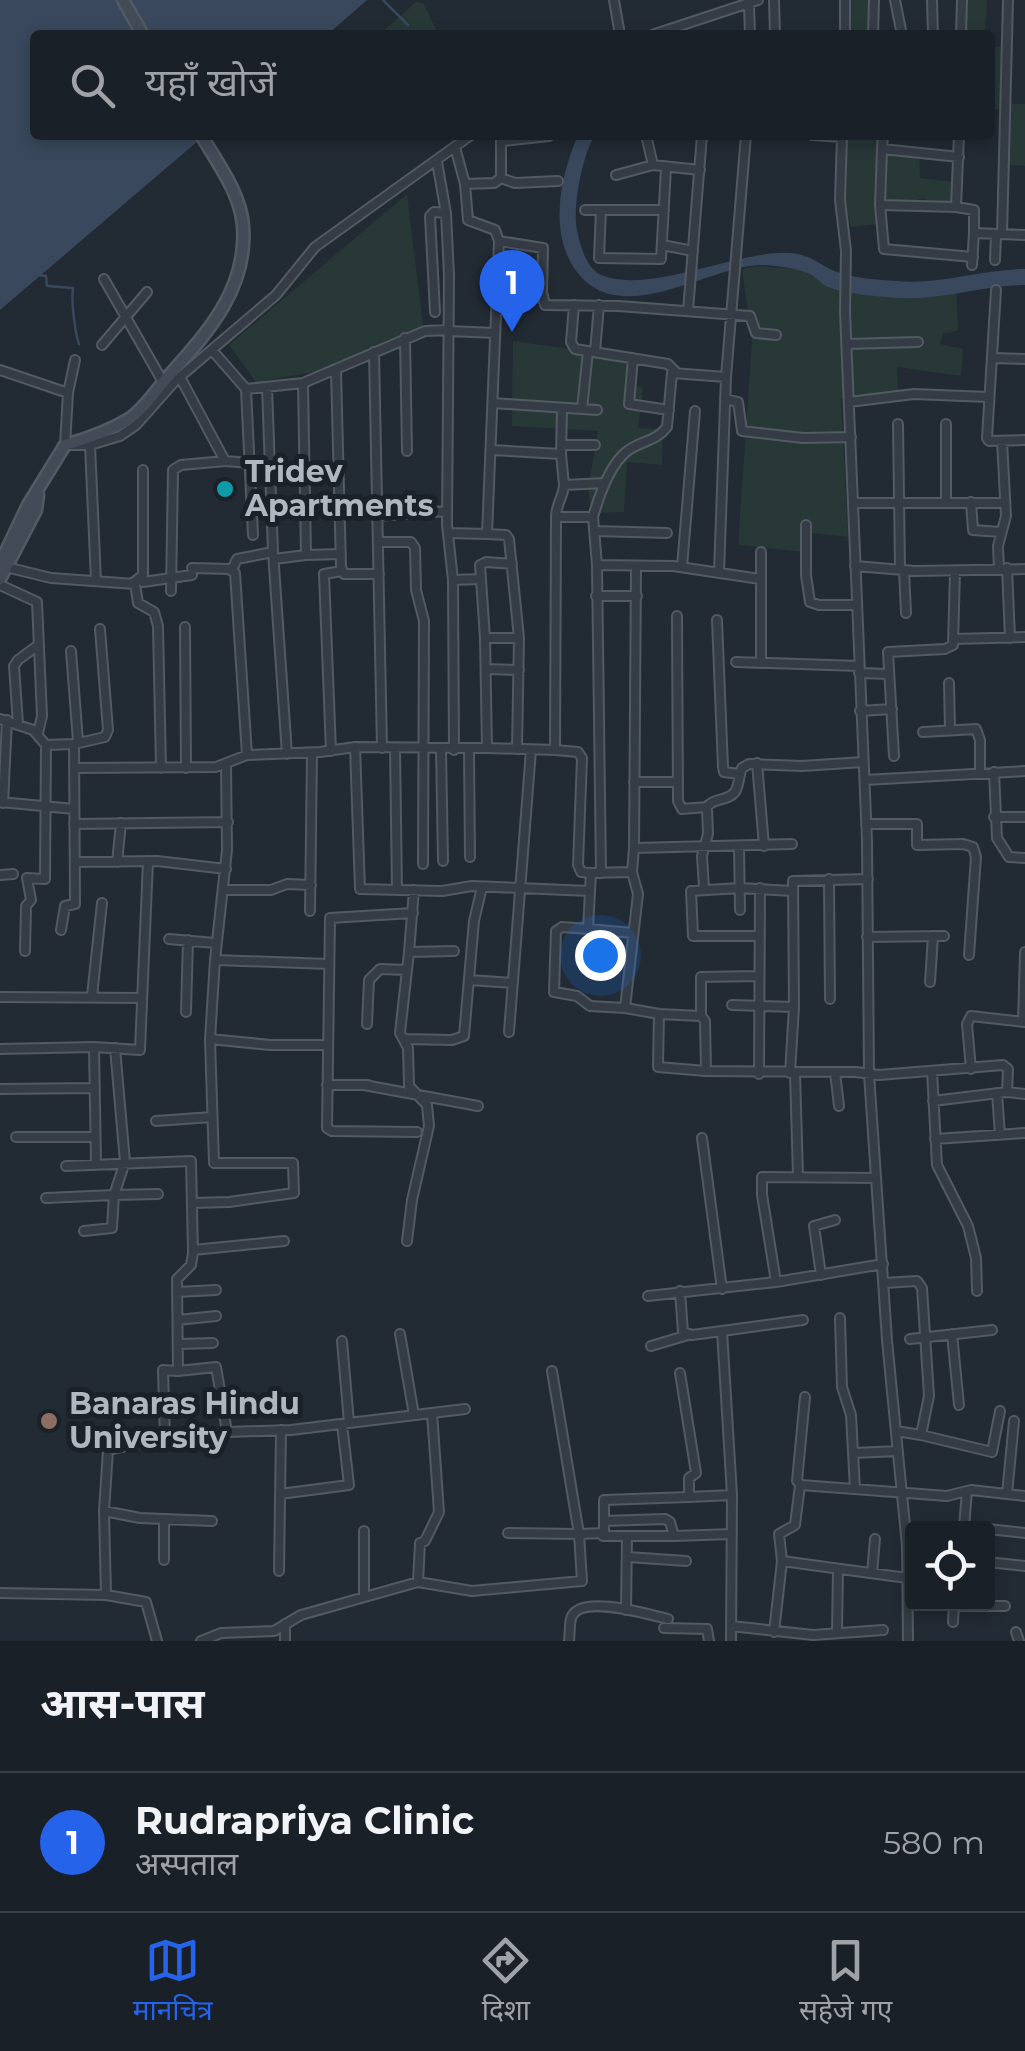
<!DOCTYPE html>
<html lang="hi">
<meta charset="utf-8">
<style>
body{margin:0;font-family:Montserrat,"Noto Sans Devanagari",sans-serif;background:#272d33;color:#f1f3f6}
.controls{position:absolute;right:30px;bottom:30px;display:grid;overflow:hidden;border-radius:10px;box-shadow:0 5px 15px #0003}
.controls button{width:90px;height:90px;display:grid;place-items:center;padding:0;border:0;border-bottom:2px solid #383e44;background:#1a2027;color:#f1f3f6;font:50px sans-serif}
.you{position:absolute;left:600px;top:955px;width:35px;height:35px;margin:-25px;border:8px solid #fff;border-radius:50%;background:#1a73e8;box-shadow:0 0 0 15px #1a73e833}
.badge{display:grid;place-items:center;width:65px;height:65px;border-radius:50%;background:#2563eb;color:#fff;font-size:32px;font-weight:700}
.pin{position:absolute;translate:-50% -82px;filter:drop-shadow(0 2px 5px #0008)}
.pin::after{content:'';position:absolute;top:52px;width:35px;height:30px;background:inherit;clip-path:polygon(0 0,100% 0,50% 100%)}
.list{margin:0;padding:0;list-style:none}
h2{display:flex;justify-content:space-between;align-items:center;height:130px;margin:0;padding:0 40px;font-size:42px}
h2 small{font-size:32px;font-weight:400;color:#9fa3a7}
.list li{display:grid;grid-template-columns:65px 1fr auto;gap:30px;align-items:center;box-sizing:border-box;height:140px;padding:0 40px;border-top:2px solid #383e44}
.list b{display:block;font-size:38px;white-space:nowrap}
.list p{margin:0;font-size:32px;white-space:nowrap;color:#9fa3a7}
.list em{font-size:32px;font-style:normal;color:#9fa3a7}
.icon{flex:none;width:55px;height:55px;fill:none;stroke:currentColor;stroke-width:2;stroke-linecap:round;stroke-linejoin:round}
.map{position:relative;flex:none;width:1025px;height:1641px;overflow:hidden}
.search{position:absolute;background:#1a2027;box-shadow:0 5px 15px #0003;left:30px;right:30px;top:30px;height:110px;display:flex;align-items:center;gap:25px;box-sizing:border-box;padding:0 35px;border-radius:10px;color:#9fa3a7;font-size:38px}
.sheet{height:270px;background:#1a2027}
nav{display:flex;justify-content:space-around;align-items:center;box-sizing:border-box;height:140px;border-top:2px solid #383e44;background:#1a2027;font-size:28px;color:#9fa3a7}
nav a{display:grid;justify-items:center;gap:5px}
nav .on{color:#2563eb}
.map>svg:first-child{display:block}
.green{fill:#273837}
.water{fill:#39485c}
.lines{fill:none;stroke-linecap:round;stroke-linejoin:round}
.stream{stroke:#39485c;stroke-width:2.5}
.minor-casing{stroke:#525a62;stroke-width:12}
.secondary-casing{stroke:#525a62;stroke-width:15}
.minor{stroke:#353c45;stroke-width:8}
.secondary{stroke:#434b57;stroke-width:10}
.culture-dot{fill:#0f9aa8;stroke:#1a2129;stroke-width:4}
.education-dot{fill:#8d6e63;stroke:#1a2129;stroke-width:4}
.labels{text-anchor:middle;stroke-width:10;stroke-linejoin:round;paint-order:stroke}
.poi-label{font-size:30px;font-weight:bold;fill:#afb7c1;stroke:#1a2129;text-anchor:start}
</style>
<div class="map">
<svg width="1025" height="1641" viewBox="0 0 1025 1641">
<rect width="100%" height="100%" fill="#222a34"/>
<!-- green -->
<path class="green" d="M848 0H868V35H847Z
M967 0H987L985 35H966Z
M416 2 423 3 439 35H379Z
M990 47H1004L1001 109H990Z
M1011 104H1025V166L1008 165Z
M845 135H878L879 224 851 227 844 201Z
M885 153 919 156 920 178 955 182V201L934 203 922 198 895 208 884 201Z
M407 194 423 326 320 371 256 382 229 345Z
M756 266 817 271 834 282 956 288 958 330 943 334 940 344 963 349 961 376 897 367 898 391 841 399 848 537 803 532 804 552 738 545 752 342 742 269Z
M513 341 628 357 624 384 643 387 638 428 663 429 662 465 627 462 624 512 591 513 588 489 598 431 512 426Z"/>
<!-- water -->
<path class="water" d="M0 0H367L327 35H35V135H205L0 310Z
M578 135H595C583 153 572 207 577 230 580 245 586 268 601 275 650 295 737 250 789 253 812 254 818 265 837 272 854 278 879 280 897 281 940 285 982 269 1025 269V285C982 285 939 301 896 298 876 296 846 294 828 287 821 284 816 277 810 274 797 268 778 266 765 265 708 263 612 339 570 261 550 223 562 172 578 135Z"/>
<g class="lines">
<!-- stream -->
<path class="stream" d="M383 0 408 25
M38 275 46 276 47 286 73 288C71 300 75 333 79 344"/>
<!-- minor casing -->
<g class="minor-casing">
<path id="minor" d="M614 0 620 35
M774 0 775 35
M895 0 902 35
M932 0 933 35
M749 5 750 35
M652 35 758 0
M845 35V0
M873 35 874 0
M961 35 962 0
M646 135 653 165 700 170
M812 135 842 137
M842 135 840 200 846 251 845 312 867 841 869 1074 887 1340 907 1546 908 1641
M883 135 882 149 959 157
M959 135 956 207 974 210V233L1025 235
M502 141 549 136
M882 149 880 205 956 207
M437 162 446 213 449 275 447 525 453 580 454 750
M616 175 653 165
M501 178 515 183 558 181
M465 184 494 183 501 178V135
M880 205 884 249 973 257
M585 210H664
M601 210 599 258 661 259 666 168
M1002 234 1008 0
M499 241 543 248 542 292
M662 245 693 251
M995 260 996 234
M972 265 974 233
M104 279 163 382
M497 286 542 292 545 305 619 306 750 316 756 333 776 335
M996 290 987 438 989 441 1025 440
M574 305 571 342 575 349 668 364 676 372
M688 311 702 135
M435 312 430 216 434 212 446 213
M449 331 495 333
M405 338 407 451
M847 344 918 342
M102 345 147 292
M212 350 246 389 253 535
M374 352 382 748
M595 352 599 305
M633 358 629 404 669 410
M992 358 1025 359
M75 360 68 393 65 445H90L120 436 136 425 175 381 276 295 315 247 471 135
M0 370 68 393
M336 370 341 567 344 574H379
M180 377 225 461 249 463
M267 387 273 552 287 754
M246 389 303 383 425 331 449 330
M725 399 738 402 742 431 803 438 851 437
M849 402 914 394 988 397
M493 403 597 410
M582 409 588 351
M898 424 900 569
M946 424V502
M90 445 96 581
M562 445H595
M491 450 561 454 562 408
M561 454 564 485 605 483
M971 502 973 530 1001 532
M853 503H1003
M377 516 447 511
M556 517H593L597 565 601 873
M593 517C599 496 609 466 626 452 639 441 656 442 667 427L672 373 726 377
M806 525V575L810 602 819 605H857
M595 531 667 533
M449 533 487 534
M378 542H411L415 548 416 590 424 621 423 864
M306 555 341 554
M274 559 306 555 303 383
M597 565 673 566 760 579
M855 566 915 571 1025 569
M6 567 51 578 135 584 138 603 154 612 158 626 161 768
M682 567 695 411
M192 568 229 569 235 573 247 755
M1007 568 1010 638
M999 569 998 546 1006 516 1002 441
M232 570 237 559 273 552
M904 570 906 613
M719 573 726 377 746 135
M453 580 480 579
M143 582 192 575
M133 583 143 575V470
M0 585 37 602 42 716 38 733
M171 591 173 470 181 465 225 461
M596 596H637
M677 616 678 801 682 809 707 807C714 797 727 802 735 792 739 786 739 775 742 768L749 764 802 766 863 762
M717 620 723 767 724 772 739 774
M185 627 186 768
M485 638 480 565 486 562 512 564
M955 639 1025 637
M71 651 78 741
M736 662 859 666
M761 663V552
M486 669 519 670
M859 673 889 674
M949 683 950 730
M860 711 892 709
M0 719 33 730 46 745
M18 724 14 666 18 660 37 646
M923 732 976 729 980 740V773
M355 747 360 889 442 891 472 886 589 891
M395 748 397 890
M487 748 555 750 556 517C556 504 563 498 564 485
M441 749 443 861
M517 749 519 638
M469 750 470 857
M555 750 578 752 582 758 578 865 581 872 591 873
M331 751 324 574 342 571
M894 756 888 652 945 649 953 645 955 571
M757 763 764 846
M226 765 227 850 215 960 329 964
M74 768 216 767 247 755 320 752 355 747 487 748 485 638H519L509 539 506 535 487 534 499 241 495 230 468 220 465 184 455 147
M994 772 997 838 1009 857 1025 858
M865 780 1025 771
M634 782H678
M0 802 74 809
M3 803 7 720
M994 817H1025
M74 824 228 822
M866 824H917V845L963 844 973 847 976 857 969 955
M739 847 740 910
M634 848 636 566
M76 862 157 861 226 869
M117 862 121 823
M632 872 638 894 625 1008 659 1014 701 1016 705 1021 706 1071 856 1072 879 1075 1003 1065 1008 1069 1007 1092 1025 1094
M0 875 13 874
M829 879 830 999
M704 888 702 856 708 834 707 807
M223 890H271L287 884 311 885
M414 890 409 952 454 951
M310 911 312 753
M413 913 330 918 327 1128 332 1131 417 1132
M588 929 562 927 556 931 554 992 577 996 590 1006 625 1008
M61 930 65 906 75 904 74 744 105 737 108 730 100 629
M633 933 588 929 591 873 632 872 634 848 792 844
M760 936H693L691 891 740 888 792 891
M867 937 944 936
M169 939 215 943
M25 951 26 906 31 900 27 878 45 879 46 745 74 744
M215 960 210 1039 270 1045H328
M469 980 513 983
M930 982 933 936
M92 996 102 903
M0 997 142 998
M732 1005 794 1007 790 1073
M794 1007 793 881 868 879
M186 1012 188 940
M659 1014 658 1067 706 1071
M701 1016V977L758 976
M1023 1022 1025 952
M367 1024 369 980 380 969 407 970
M509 1032 531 750
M405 1039 452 1040 464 1036 474 921 482 887
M94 1047 96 1163
M0 1049 94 1047 140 1050 148 861
M971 1069 967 1024 971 1016 1025 1022
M932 1071 937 1165 968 1226 976 1258 977 1291
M835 1072 839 1106
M795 1073 798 1176
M759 1074 760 888
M327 1085H368
M364 1085 478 1106
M0 1089 95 1088
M997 1093 1000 1135
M933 1101 1007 1092
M156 1121 212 1117
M16 1137H95
M702 1138 722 1289
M935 1139 1025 1133
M66 1166 191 1161 193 1253 191 1265 177 1279 178 1371 163 1370 165 1438
M46 1198 114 1195 125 1162 115 1048
M192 1203 229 1202 294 1193 293 1163H214L210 1039
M84 1231 112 1228 114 1195 158 1194
M407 1241 412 1200 429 1126 427 1105 409 1086 408 1048 400 1033 409 952
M193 1250 284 1241
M821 1275 814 1226 835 1220
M776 1282 762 1195V1177L876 1178
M884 1283 917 1281 922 1288 929 1396 921 1435 896 1431
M680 1291 683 1332 692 1335 722 1331
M177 1292 216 1290
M648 1296 776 1282 883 1264
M840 1318 842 1387 851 1415 855 1489
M178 1320 216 1316
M400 1334 414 1415
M952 1334 959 1405
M910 1339 992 1330
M342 1341 349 1423
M178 1344 213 1343
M651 1346 688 1335
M178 1371 216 1367 227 1432
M552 1371 579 1534 604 1533V1500L689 1497V1478L696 1473 680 1373
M805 1397 797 1481 801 1485 947 1496 971 1490 1025 1496
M921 1435 992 1452 1000 1411
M854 1453 898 1451
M800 1485 795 1525 779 1534 782 1561 907 1578
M280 1494 349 1485 342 1424
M1007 1494 1014 1421
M732 1495 722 1331 803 1320
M689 1497 732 1495 731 1641
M104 1511 140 1518 212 1521
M604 1521 665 1519 670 1522 674 1536 732 1534
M964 1527 967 1491
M963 1528H981
M988 1529 1025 1533
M364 1531V1597
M603 1536H673
M628 1557 686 1561
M164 1560V1519
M988 1562 1025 1566
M279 1571 281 1430
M872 1573 875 1539
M418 1582 420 1543 425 1541 439 1512 432 1413
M0 1593 106 1595 146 1602 157 1641
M106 1595 104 1511 108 1450 165 1438 197 1439 227 1432 291 1430 465 1409
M954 1606H1005
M626 1610 627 1536
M953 1622 954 1604
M731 1626 813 1635 883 1630
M664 1628 707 1629 709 1641
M774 1632 782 1561
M1016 1632 1019 1641
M837 1633 838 1569
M201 1641 221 1633 274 1631 301 1615 418 1582 472 1591 582 1581 579 1534 508 1533
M285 1641V1624
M569 1641C570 1634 569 1622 572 1616 583 1594 650 1615 668 1619"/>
</g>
<!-- secondary casing -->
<g class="secondary-casing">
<path id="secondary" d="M123 0 143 35
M0 564 28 505 65 445C87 439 109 431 129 419 143 410 155 392 166 379 206 334 248 290 243 226 241 194 217 162 201 135
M0 579 36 510 38 495"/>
</g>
<!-- minor -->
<use href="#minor" class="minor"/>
<!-- secondary -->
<use href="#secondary" class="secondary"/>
</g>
<!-- markers -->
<circle class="culture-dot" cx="225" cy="489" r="10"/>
<circle class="education-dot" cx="49" cy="1421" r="10"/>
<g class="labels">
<!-- poi labels -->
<g class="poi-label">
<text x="245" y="482">Tridev<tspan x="245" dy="34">Apartments</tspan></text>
<text x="69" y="1414">Banaras Hindu<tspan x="69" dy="34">University</tspan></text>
</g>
</g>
</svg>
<div class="controls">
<button><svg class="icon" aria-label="locate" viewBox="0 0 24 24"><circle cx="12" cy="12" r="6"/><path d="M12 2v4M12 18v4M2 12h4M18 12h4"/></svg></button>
</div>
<div class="you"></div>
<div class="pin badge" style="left:512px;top:332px">1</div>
<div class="search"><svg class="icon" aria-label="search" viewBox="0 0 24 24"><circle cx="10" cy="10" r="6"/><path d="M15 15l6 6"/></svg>यहाँ खोजें</div>
</div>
<section class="sheet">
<h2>आस-पास<small></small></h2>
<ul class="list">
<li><span class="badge">1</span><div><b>Rudrapriya Clinic</b><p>अस्पताल</p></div><em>580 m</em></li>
</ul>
</section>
<nav>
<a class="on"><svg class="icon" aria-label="map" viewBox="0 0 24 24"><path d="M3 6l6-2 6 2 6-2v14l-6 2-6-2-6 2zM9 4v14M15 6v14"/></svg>मानचित्र</a>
<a><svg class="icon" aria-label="directions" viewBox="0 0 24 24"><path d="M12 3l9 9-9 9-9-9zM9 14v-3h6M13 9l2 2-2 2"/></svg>दिशा</a>
<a><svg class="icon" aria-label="saved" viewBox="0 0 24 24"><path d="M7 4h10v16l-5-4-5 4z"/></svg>सहेजे गए</a>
</nav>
